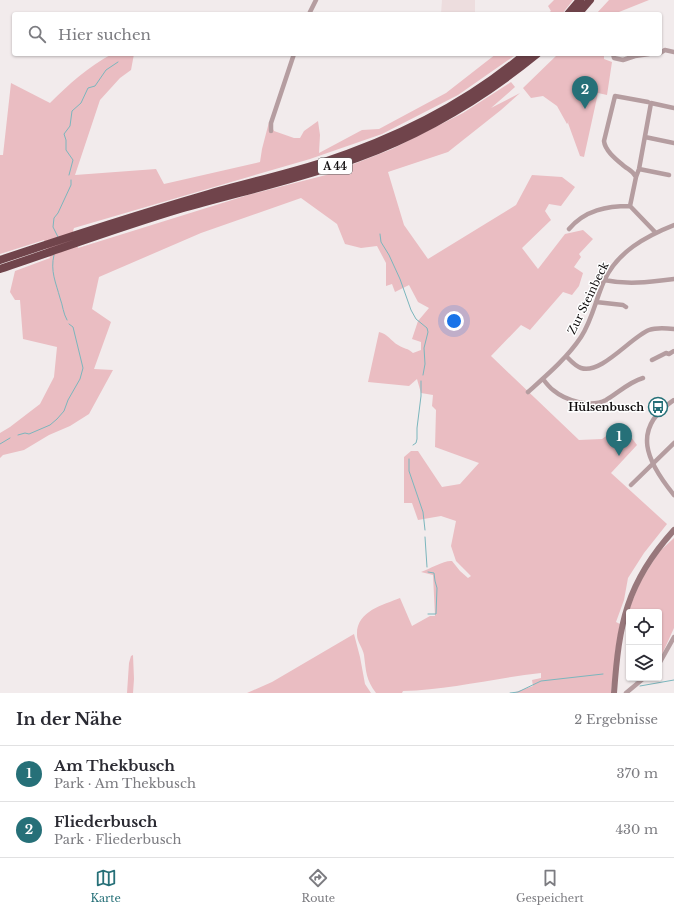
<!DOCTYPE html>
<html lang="de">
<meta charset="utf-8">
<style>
body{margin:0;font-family:"Libre Baskerville",serif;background:#f7f7f7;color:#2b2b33}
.controls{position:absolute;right:12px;bottom:12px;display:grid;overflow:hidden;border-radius:4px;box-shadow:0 1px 3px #0004}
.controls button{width:36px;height:36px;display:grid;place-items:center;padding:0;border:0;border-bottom:1px solid #e1e1e2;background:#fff;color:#2b2b33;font:20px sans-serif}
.you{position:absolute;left:454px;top:321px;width:14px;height:14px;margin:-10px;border:3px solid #fff;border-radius:50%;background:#1a73e8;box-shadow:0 0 0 6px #1a73e833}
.badge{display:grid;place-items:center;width:26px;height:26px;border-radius:50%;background:#267078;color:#fff;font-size:13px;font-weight:700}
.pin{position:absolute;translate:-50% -33px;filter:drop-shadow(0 1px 2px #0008)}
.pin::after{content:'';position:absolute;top:21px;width:14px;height:12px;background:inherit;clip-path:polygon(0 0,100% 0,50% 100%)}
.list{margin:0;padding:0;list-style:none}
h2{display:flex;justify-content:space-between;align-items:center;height:52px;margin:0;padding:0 16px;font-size:17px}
h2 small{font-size:13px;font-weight:400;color:#7c7c81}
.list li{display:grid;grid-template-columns:26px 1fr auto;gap:12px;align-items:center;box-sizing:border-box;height:56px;padding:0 16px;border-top:1px solid #e1e1e2}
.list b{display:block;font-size:15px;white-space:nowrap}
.list p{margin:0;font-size:13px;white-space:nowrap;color:#7c7c81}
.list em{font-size:13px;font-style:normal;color:#7c7c81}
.icon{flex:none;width:22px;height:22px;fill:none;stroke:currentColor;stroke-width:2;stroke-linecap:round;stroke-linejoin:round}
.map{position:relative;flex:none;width:674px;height:693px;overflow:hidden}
.search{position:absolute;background:#fff;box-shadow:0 1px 3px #0004;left:12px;right:12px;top:12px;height:44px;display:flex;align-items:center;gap:10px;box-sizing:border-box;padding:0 14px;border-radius:4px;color:#7c7c81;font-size:15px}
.sheet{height:164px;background:#fff}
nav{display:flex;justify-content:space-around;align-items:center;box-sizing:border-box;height:56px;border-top:1px solid #e1e1e2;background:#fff;font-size:11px;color:#7c7c81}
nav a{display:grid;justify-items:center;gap:2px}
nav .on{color:#267078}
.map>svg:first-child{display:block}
.built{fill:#edddde}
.green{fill:#eabdc2}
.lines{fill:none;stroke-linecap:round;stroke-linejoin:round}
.stream{stroke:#7bb6bd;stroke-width:1}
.minor{stroke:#b59da0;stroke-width:4.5}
.secondary{stroke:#98777b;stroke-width:6}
.motorway{stroke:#70444b;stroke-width:8}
.labels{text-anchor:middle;stroke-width:3;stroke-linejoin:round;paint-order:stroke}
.shield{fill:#fff;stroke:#585656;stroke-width:1}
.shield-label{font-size:10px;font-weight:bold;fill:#100d0e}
.street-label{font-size:11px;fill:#100d0e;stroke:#fff}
.poi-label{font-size:11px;font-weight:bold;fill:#100d0e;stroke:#fff;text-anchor:end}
</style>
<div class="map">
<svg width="674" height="693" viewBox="0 0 674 693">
<rect width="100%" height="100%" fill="#f2ebec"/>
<!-- built -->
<path class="built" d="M442 0H475V14H441Z"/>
<!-- green -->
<path class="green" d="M554 0H573L562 14H547L551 11 548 6Z
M609 0H649L614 14H596Z
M112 54H134L131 70 120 78 100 100 75 175 156 169 164 184 260 162 262 149 269 122 274 131 294 138H300L304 131 318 121 320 135 319 153 362 130 379 129 446 93 496 54H517L458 95 382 134 310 159 74 228 73 231 78 248 248 195 326 175 392 149 463 113 511 82 515 87 491 108 520 93 501 110 448 152 388 172 404 225 428 259 516 205 532 175 562 177 575 187 561 206 549 204 545 211 551 220 522 248 538 269 565 234 583 230 593 239 579 254 581 257 574 267 583 273 579 286 572 295 563 292 530 330 521 325 491 356 579 440 602 439 622 425 637 445 611 473 667 524 644 553 628 578 624 600 616 622 620 624 616 647 611 693H513L533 686 532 680 541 678V673C495 678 449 690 403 691L402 693H376C366 680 366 671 364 655 363 648 357 642 357 635 356 611 383 605 400 598L412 626 430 616H435L433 575 421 572C429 569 445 560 452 561L460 571 468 578 471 576 456 561 451 546 456 521 441 516 418 520 412 503H404V457L411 451H418L442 487 460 484 479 463 435 447 436 410 432 406 433 395 421 393 417 379 409 386 368 382 379 332C388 334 391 341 398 345 404 349 408 348 413 353L421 350V342L412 339 418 321 429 308 418 302 409 285 395 292 392 284 386 286V263L377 246 361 248 345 244 337 224 301 198 201 233 99 277 92 309 111 322 94 369 113 370 89 414 70 426 49 435 24 450 3 455 0 458V433L10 427 40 404 54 377 57 347 23 339 20 300H15L10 292 15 271 50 258 44 240 0 254V155H3L11 83 50 103C69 84 88 67 112 54Z
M558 54H604V59L612 62 607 95 598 93 584 157 580 156 568 123 569 121 567 124 557 106 543 96 531 98 523 88Z
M674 538V628L659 661V612H629V615L628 612 640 582 659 552Z
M354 634 360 657 365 684 371 693H247L272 682Z
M133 655 134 679 133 693H127L129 663 131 656Z"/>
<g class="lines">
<!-- stream -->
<path class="stream" d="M69 175 73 160 66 150V140L64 134 70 126 72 111 81 103 88 88 95 86 106 70 118 62
M380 234 381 242 389 255 400 279 411 310 416 319 427 328 428 332 424 348 425 364 423 375
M58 237 53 227 54 218 58 213 71 185V180
M54 255C50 271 56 283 60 298 63 306 63 313 67 320
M18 435 25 433 29 434 50 425 57 419 64 411 68 400 80 379 83 368 73 327 69 324
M0 444 10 438
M413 445 416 443 417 439V428L421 396V381
M409 459V471L423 512 425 530
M425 537 427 567
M428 572 434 573 435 581 437 588 436 614H428
M629 672V673
M633 678 635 681
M640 686 674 680
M510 693 518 692 541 681 603 674"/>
<!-- minor -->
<path class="minor" d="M309 14 316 0
M660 53 665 50 674 52
M613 54 614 58 623 60 635 56 649 54
M271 131V123L294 54
M645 137 674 143
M639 169 669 175
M636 177C633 171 629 170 624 166 617 160 605 151 604 141L615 96 648 102
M630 206 636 177 639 169 651 103 674 108
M569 229C585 210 607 206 630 206L655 232
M604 280C628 285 650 282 674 279
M596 302 623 305 626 307
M566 356C571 361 575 366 581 368 601 375 631 337 649 330 657 327 666 328 674 329
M652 360 666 353 669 354 674 351
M543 379C546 383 549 387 553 390 566 401 591 408 606 400 618 393 629 382 643 378
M528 392C547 375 567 358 581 337 592 320 596 299 604 281 617 252 646 236 674 225
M674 400C630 429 647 462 674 495
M631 485 674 443
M659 664 674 637
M626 693 644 678"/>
<!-- secondary -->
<path class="secondary" d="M614 693C619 624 626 583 674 530"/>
<!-- motorway -->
<path class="motorway" d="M568 14 580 0
M578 14 590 0
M0 260C68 237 136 215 205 195 243 184 283 175 321 163 395 139 466 104 525 54
M0 269C60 249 120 227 180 209 239 192 300 179 357 158 423 134 483 98 537 54"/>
</g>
<!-- icons -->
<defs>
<g id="bus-ring" transform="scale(1)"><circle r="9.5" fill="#fff" stroke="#267078" stroke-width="1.5"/><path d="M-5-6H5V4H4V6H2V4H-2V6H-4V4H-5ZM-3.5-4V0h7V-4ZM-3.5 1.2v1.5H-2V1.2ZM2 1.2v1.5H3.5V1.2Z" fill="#267078"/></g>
</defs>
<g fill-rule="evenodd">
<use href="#bus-ring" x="658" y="407"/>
</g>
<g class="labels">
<!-- shield labels -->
<rect class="shield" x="318" y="158" width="34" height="16" rx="3"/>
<g class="shield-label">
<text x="335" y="170">A 44</text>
</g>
<!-- street labels -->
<g class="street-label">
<text transform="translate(588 298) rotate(-64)" y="4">Zur Steinbeck</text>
</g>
<!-- poi labels -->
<g class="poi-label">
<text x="644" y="411">Hülsenbusch</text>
</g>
</g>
</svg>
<div class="controls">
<button><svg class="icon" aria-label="locate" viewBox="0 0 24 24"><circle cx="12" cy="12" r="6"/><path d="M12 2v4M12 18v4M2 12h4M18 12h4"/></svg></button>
<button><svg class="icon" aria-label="layers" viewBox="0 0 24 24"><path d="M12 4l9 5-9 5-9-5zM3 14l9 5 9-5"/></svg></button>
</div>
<div class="you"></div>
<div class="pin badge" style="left:619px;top:456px">1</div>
<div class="pin badge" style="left:585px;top:109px">2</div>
<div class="search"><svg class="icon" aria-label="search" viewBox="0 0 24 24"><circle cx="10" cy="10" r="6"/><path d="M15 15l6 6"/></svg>Hier suchen</div>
</div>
<section class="sheet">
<h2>In der Nähe<small>2 Ergebnisse</small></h2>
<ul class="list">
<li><span class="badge">1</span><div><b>Am Thekbusch</b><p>Park · Am Thekbusch</p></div><em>370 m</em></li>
<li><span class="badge">2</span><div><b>Fliederbusch</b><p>Park · Fliederbusch</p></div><em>430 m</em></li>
</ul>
</section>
<nav>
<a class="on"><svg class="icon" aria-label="map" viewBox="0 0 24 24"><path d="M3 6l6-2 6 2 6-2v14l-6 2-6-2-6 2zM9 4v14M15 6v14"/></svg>Karte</a>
<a><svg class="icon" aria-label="directions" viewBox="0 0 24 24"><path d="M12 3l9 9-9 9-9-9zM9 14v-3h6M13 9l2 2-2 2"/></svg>Route</a>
<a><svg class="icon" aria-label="saved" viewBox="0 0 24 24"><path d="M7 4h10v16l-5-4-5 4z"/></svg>Gespeichert</a>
</nav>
